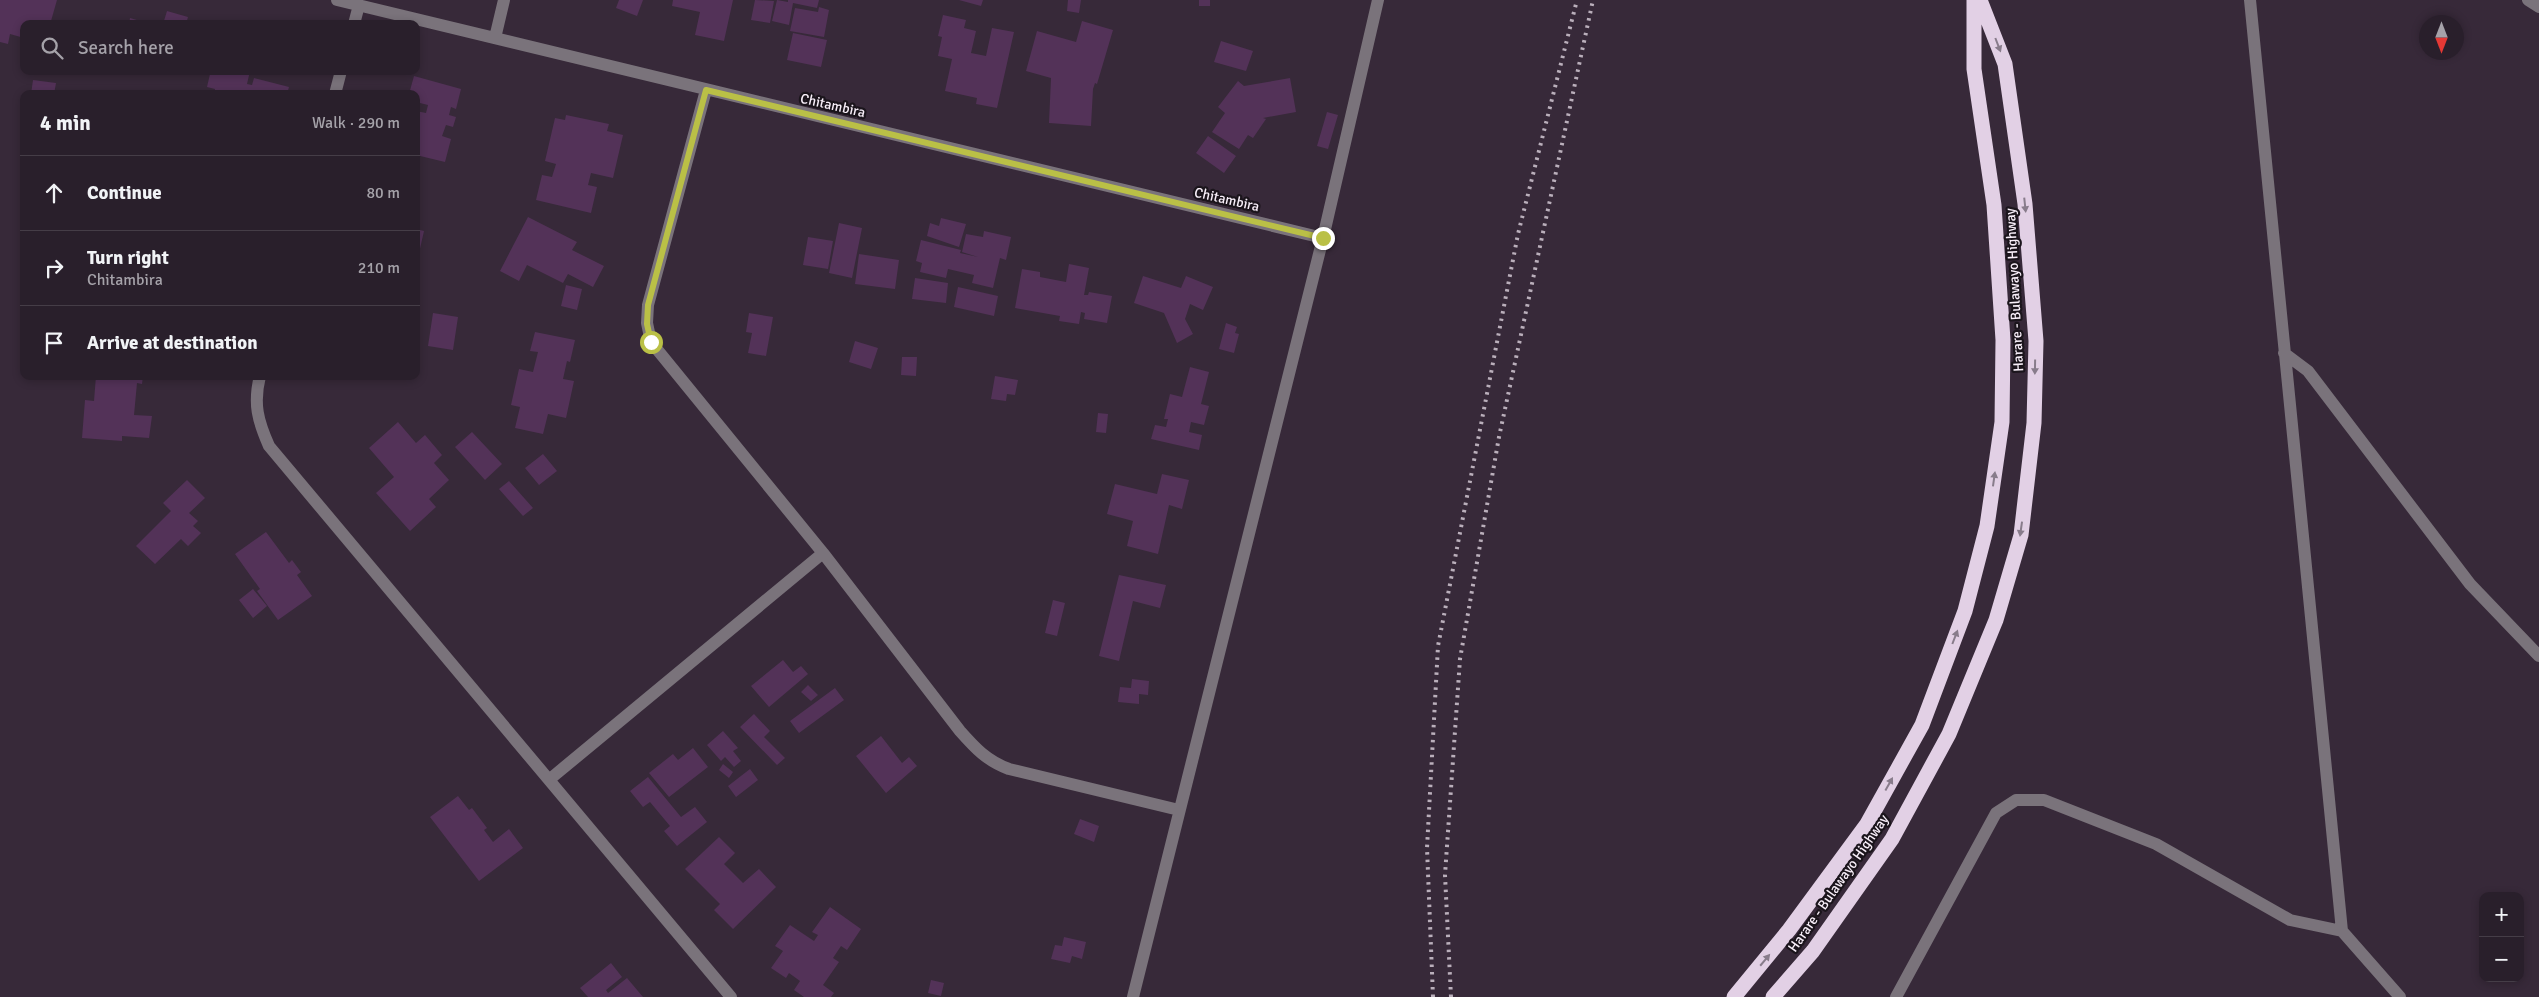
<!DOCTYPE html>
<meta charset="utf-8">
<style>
body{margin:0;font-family:Signika,sans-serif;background:#352c37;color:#f1f3f6}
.controls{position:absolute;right:15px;bottom:15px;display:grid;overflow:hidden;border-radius:10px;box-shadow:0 2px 8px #0003}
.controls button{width:45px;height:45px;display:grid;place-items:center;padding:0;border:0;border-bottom:1px solid #453d47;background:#291f2b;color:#f1f3f6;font:25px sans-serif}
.compass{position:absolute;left:2419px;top:15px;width:45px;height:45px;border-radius:50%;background:#291f2b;box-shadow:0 2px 8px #0003;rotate:180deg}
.stop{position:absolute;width:15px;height:15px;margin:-11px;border:4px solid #bac046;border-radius:50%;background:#fff}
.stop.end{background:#bac046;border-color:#fff;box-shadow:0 1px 5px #0008}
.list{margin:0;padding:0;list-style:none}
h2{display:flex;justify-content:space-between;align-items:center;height:65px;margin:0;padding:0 20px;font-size:21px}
h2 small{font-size:16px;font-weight:400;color:#a5a2a9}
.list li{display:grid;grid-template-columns:32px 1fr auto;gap:15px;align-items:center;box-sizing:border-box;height:75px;padding:0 20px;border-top:1px solid #453d47}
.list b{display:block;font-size:19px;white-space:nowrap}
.list p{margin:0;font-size:16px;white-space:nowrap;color:#a5a2a9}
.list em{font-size:16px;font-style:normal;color:#a5a2a9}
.icon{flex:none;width:28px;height:28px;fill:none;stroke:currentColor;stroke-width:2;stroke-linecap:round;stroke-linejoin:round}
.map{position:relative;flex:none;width:2539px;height:997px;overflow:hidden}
.search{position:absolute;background:#291f2b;box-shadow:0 2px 8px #0003;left:20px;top:20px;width:400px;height:55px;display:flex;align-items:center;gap:12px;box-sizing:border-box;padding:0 18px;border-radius:10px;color:#a5a2a9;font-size:19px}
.panel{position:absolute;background:#291f2b;box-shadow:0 2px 8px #0003;left:20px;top:90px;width:400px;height:290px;border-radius:10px}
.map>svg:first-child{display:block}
.building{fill:#533258}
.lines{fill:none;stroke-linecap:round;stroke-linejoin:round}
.minor{stroke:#7a737b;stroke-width:12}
.highway{stroke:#e2d0e5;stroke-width:15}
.rail{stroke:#baafbb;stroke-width:4;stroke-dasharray:2.5 5;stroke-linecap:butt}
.oneway{fill:#887c8b}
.route{stroke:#bac046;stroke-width:6}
.labels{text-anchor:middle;stroke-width:4.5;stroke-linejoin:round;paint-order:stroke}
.street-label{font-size:14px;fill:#f8eff9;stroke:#1b151c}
</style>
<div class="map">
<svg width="2539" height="997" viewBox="0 0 2539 997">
<rect width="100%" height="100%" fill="#372939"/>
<!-- building -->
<path class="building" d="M0 0H57L51 21 46 20 44 24H24V38L10 34 8 44 0 42Z
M619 0H643L637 16 616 8Z
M673 0H733L724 41 695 35 700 12 672 6Z
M755 0 774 1 770 23 751 20Z
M777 0 788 2V0H819L817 8 793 3 789 25 772 21Z
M959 0H983L981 6Z
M1068 0H1081L1079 13 1067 11Z
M1199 0H1210V6H1199Z
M819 7 829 10 824 37 790 31 795 8 818 12Z
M167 11 188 17 186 24H163Z
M943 15 966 20 964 28 976 31 971 53 986 56 992 28 1014 32 997 108 976 104 977 98 945 91 952 59 938 56 942 37 938 36Z
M130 18 147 23V24H129Z
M1082 21 1113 30 1097 84 1095 83 1093 89 1091 126 1049 123 1051 78 1026 71 1037 31 1076 42Z
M793 33 827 40 821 67 787 60Z
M1221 41 1253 51 1246 71 1214 62Z
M201 71H250L247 84 252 85 254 78 289 87 287 94H214L215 89 207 87 210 74Z
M414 76 461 89 456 109 451 107 449 115 456 117 453 127 446 125 442 136 451 139 445 162 416 155V111L426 113 428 105 416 102V94H409Z
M1290 78 1296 112 1263 118 1266 119 1253 138 1248 135 1239 149 1212 132 1225 113 1218 107 1238 81 1244 86Z
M33 80 56 83 54 94H31Z
M1327 112 1338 115 1328 149 1317 146Z
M566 115 609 124 607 131 623 135 613 178 591 173 588 185 597 187 591 213 536 200 542 175 552 177 556 164 545 161 555 118 565 120Z
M1208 136 1236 156 1224 173 1196 153Z
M528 217 577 242 572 250 604 266 593 287 568 274 563 283 527 265 519 281 500 271Z
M941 218 966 224 959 247 927 236 930 223 939 226Z
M839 223 862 228 852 278 829 273Z
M416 229 424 231 419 253H416Z
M984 231 1011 237 1006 260 1000 258 993 288 972 283 974 275 948 269 946 278 920 272 922 263 916 261 921 240 961 250 960 253 978 257 962 252 966 234 983 237Z
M808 237 833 241 828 269 803 265Z
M859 254 899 260 895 289 855 284Z
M1069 264 1089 268 1084 295H1088L1089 292 1112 296 1107 323 1084 319 1085 313 1081 312 1079 324 1059 321 1060 316 1015 308 1022 269 1040 272V277L1066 282Z
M1143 276 1181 288 1186 276 1213 287 1203 310 1190 304 1185 319 1193 334 1177 343 1164 313 1134 303Z
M915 278 948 283 946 303 912 299Z
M566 285 582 289 577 310 561 306Z
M958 287 998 296 994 316 954 307Z
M433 313 458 317 453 350 428 346Z
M749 313 773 317 766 356 748 353 752 333 746 332Z
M1226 323 1237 327 1235 333 1239 334 1234 353 1219 349Z
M535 332 575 340 570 362 567 361 563 379 574 381 566 418 548 414 543 434 515 428 520 407 511 405 519 369 533 372 538 352 530 351Z
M855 341 878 348 871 369 849 362Z
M902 357H917L916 376 901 375Z
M1190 367 1209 372 1201 404 1209 406 1204 425 1191 422 1189 432 1202 435 1199 450 1151 439 1155 425 1166 427 1168 419H1164L1170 394 1182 397Z
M96 376H143L142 384 137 383 134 415 152 416 149 438 122 436V441L82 438 85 400 94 401Z
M995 376 1018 380 1015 395 1007 394 1006 401 991 399Z
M1098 413 1108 414 1106 433 1096 432Z
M398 422 416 443 425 435 442 455 434 463 449 480 429 499 436 507 410 531 376 493 394 477 369 448Z
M472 432 502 464 485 480 455 447Z
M543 454 557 471 539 485 525 468Z
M1162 474 1189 480 1182 509 1169 505 1158 554 1127 546 1133 521 1107 514 1115 484 1157 494Z
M187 480 205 498 189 513 198 521 193 526 201 533 188 546 181 539 155 564 136 546 171 511 163 503Z
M509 481 533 508 523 516 499 489Z
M266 532 289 563 292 560 301 572 297 575 312 596 278 620 257 591 260 589 235 554Z
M1119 575 1166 585 1160 608 1133 601 1119 661 1099 656Z
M253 589 267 606 253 618 239 600Z
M1053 600 1065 603 1057 636 1045 633Z
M783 660 793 672 801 666 808 674 769 707 751 686Z
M1132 679 1149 681 1148 695 1139 694V704L1118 702 1120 687 1131 688Z
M808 685 818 695 811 701 801 692Z
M835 688 844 700 799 733 790 721Z
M754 714 770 731 764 737 785 758 777 765 740 727Z
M723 731 738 748 733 751 741 761 734 767 725 757 721 761 707 745Z
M881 736 902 763 909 757 917 766 886 793 856 756Z
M693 748 708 767 669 797 649 773 673 754 678 760Z
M723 764 733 772 729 778 719 770Z
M750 769 758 780 736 797 728 786Z
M648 777 681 817 695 807 707 822 677 846 664 831 670 826 650 802 643 807 630 791Z
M458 796 469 810 472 808 487 828 484 830 493 842 509 829 523 848 479 881 430 817Z
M1080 819 1099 826 1094 842 1074 834Z
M719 837 735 853 724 864 743 883 759 869 776 887 733 929 714 910 720 904 685 869Z
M830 907 861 929 847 950 841 946 833 958 839 962 823 985 834 993 831 997H804L794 990 800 981 789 973 786 978 771 968 783 951 775 946 790 925 814 941 818 935 812 932Z
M1064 937 1086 942 1082 959 1072 956 1070 963 1051 959 1055 945 1062 946Z
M611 963 622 977 606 990 608 993 627 978 643 997H588L580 988Z
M931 980 944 983 941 996 928 993Z"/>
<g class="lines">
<!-- minor -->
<path class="minor" d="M337 0 1323 238
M2250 0 2342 931 2400 997
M2528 0 2539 7
M354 24 359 5
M495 38 504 0
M706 90 648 305 647 323 651 342 823 553 960 731C975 748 987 761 1009 769L1179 810
M335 94 341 71
M2284 353 2308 371 2470 584 2539 656
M260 376C253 404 258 421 269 446L731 997
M550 779 823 553
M1133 997 1323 238 1378 0
M1896 997 1996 813 2016 800H2044L2156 844 2290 920 2342 931"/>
<!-- highway -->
<path class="highway" d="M1734 997 1789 930 1867 824 1922 725 1965 611 1987 526 2002 422 2003 340 1994 205 1974 69V0
M1773 997 1813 951 1892 839 1949 734 1996 620 2021 535 2034 423 2036 341 2025 204 2005 64 1980 0"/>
<!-- rail -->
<path class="rail" d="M1433 997 1427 848 1438 646 1518 234 1577 0
M1451 997 1445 875 1460 659 1499 437 1593 0"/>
</g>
<!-- one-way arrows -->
<defs><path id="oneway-solid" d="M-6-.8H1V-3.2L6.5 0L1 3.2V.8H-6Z" transform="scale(1.25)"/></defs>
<g class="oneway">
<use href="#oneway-solid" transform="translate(1998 45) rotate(69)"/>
<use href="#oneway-solid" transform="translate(2025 205) rotate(84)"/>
<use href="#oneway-solid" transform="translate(2035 367) rotate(91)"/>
<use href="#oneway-solid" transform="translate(1994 479) rotate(-82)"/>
<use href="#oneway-solid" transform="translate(2021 529) rotate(98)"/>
<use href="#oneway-solid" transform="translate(1955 637) rotate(-69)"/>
<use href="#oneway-solid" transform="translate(1889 784) rotate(-61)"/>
<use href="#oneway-solid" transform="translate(1765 960) rotate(-50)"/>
</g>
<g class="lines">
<!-- route -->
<path class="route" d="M651 342 647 324 648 305 706 90 1323 238"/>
</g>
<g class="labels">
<!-- street labels -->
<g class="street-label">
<text transform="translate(833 105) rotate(13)" y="5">Chitambira</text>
<text transform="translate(1227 199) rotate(13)" y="5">Chitambira</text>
<text transform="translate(2014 290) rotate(-93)" y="5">Harare - Bulawayo Highway</text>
<text transform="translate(1838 883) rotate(-55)" y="5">Harare - Bulawayo Highway</text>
</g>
</g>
</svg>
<div class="controls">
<button>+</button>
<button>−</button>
</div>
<svg class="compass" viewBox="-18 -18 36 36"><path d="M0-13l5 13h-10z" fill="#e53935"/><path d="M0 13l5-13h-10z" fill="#a5a2a9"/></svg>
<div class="stop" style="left:651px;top:342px"></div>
<div class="stop end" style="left:1323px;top:238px"></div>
<div class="search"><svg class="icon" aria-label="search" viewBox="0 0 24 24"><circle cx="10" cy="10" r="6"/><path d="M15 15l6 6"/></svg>Search here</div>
<section class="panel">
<h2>4 min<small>Walk · 290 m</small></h2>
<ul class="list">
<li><svg class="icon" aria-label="ahead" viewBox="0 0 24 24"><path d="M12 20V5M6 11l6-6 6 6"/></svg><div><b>Continue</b></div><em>80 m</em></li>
<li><svg class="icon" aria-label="right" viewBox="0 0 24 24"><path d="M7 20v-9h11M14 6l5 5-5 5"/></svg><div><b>Turn right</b><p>Chitambira</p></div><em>210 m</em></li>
<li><svg class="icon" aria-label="arrive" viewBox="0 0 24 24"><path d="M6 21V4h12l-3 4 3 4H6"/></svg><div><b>Arrive at destination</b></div></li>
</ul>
</section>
</div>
